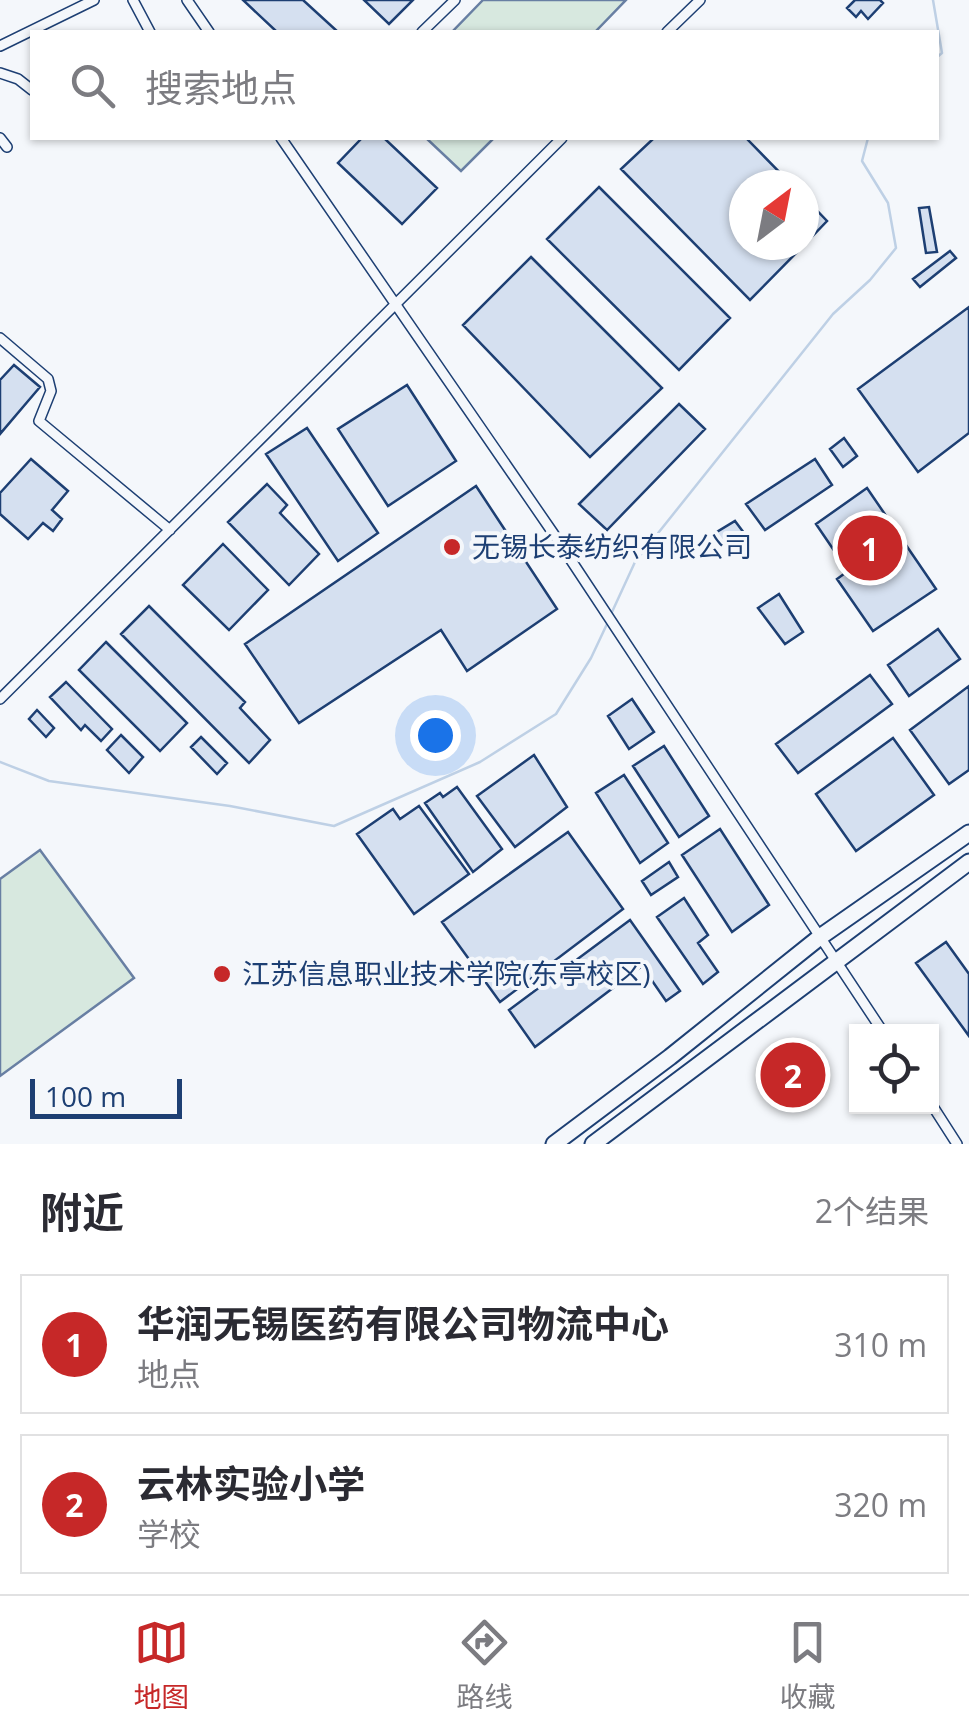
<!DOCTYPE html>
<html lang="zh">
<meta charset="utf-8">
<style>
body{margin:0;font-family:"Open Sans","Noto Sans SC",sans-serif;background:#f7f7f7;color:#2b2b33}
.controls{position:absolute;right:30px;bottom:30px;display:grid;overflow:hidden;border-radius:0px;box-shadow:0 2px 8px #0004}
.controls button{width:90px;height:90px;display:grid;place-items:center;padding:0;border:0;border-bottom:2px solid #e1e1e2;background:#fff;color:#2b2b33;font:50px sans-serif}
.compass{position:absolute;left:729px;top:170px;width:90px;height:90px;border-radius:50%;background:#fff;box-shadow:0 2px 8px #0004;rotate:32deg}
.scale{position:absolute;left:30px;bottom:25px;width:152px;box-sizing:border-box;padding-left:10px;border:5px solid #1d3f73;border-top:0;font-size:28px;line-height:35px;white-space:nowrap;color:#1d3f73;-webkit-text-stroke:8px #f4f7fb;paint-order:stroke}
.you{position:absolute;left:435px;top:735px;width:35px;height:35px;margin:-25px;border:8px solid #fff;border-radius:50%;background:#1a73e8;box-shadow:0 0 0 15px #1a73e833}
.badge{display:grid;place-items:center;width:65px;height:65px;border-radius:50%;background:#c62828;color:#fff;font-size:32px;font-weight:700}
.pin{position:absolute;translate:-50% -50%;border:5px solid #fff;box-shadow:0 2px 10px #0006}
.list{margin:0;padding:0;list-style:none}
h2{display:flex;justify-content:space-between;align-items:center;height:130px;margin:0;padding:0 40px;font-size:42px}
h2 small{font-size:32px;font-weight:400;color:#7c7c81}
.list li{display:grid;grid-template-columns:65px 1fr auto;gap:30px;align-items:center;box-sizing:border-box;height:140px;margin:0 20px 20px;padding:0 20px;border:2px solid #e1e1e2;border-radius:0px}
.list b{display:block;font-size:38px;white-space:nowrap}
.list p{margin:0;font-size:32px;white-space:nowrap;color:#7c7c81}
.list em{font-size:32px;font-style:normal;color:#7c7c81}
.icon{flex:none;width:55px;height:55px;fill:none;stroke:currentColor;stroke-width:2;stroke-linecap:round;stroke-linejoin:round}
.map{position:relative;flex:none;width:969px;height:1144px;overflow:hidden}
.search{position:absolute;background:#fff;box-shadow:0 2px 8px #0004;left:30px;right:30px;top:30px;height:110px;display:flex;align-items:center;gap:25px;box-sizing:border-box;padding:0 35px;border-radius:0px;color:#7c7c81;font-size:38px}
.sheet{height:450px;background:#fff}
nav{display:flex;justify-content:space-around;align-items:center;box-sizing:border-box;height:140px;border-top:2px solid #e1e1e2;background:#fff;font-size:28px;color:#7c7c81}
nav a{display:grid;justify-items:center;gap:5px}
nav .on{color:#c62828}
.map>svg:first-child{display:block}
.green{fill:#d7e8df;stroke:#687fa3;stroke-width:2.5}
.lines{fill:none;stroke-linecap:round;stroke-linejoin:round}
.stream{stroke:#bed0e5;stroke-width:2.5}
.building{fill:#d5e0f0;stroke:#1d3f73;stroke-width:2.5}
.street-casing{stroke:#1d3f73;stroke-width:12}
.primary-casing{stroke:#1d3f73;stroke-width:19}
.street{stroke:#f4f7fb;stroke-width:9}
.primary{stroke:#f4f7fb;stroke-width:15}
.poi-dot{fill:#c62828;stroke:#f4f7fb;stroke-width:4}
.labels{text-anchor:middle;stroke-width:8;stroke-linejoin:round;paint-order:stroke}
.poi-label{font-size:28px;fill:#1d3f73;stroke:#f4f7fb;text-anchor:start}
</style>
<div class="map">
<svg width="969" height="1144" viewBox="0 0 969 1144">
<rect width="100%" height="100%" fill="#f4f7fb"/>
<!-- green -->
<path class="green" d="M483 0H626L595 32H452Z
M426 138H494L461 171Z
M40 850 134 978 0 1076V879Z"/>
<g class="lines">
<!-- stream -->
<path class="stream" d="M933 0 942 53 936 58
M612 612 635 562 833 314 870 280 896 248 888 203 862 161 868 138
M0 762 49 781 230 806 334 826 480 762 556 714 591 658 607 624"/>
</g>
<!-- building -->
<path class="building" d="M243 0H303L338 32H277Z
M364 0H413L389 24Z
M855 0H880L883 3 868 19 861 11 856 17 847 8Z
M362 138H384L437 188 402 224 338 163Z
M654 138H746L792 185H744V245H804L750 300 621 169Z
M599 187 730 318 679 370 547 239Z
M804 197 827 221 804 245Z
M929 207 937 252 926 253 919 208Z
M950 251 956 258 920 287 913 279Z
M531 257 662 388 590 457 463 325Z
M969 307V433L918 472 858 389Z
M14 365 40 387 0 434V380Z
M407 385 456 461 388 506 338 429Z
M679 404 705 429 607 530 579 504Z
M307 428 378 533 338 561 266 454Z
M844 438 857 456 843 467 830 449Z
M31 459 68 491 52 510 62 519 53 531 43 523 28 539 0 514V493Z
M815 459 832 485 765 530 746 504Z
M267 484 287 505 280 513 319 554 289 585 228 522Z
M476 486 557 609 467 671 441 630 299 723 245 644Z
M867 488 936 589 873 631 837 579 848 571 816 524Z
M735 521 744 533 711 554 702 541Z
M223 544 268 590 229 630 183 585Z
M779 594 803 632 785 644 758 608Z
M149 606 245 702 240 708 270 740 249 763 121 634Z
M938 629 960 659 909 696 888 665Z
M106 642 187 723 160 751 79 670Z
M870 675 892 704 798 773 776 744Z
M66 682 112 729 101 741 85 725 81 730 50 697Z
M969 686V770L949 784 910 730Z
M632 699 654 732 629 749 608 716Z
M37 710 54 728 46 737 29 719Z
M121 735 143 757 129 773 107 750Z
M201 737 227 763 217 774 191 747Z
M893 738 934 795 856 851 816 794Z
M664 746 709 816 679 837 633 766Z
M534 755 567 807 515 847 477 796Z
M624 775 668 843 640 863 596 793Z
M457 787 502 849 473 872 425 803 440 793 443 797Z
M419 806 469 874 414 914 357 834 393 809 400 819Z
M720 829 769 905 732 932 682 855Z
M568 832 623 909 500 1002 442 922Z
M669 862 678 877 651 895 642 881Z
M684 898 708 935 698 943 718 972 703 984 657 917Z
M630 920 680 991 666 1001 642 966 535 1047 509 1010Z
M946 942 969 974V1036L916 963Z"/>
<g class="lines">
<!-- street casing -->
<g class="street-casing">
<path id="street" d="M133 0 150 32
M187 0 209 32
M422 32 455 0
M667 32 700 0
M0 46 94 0
M0 73 18 79 32 90
M0 138 7 147
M281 138 553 533 883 1032
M0 338 48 379 51 391 39 421 170 530
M0 699 562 138
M932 1105 957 1144"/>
</g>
<!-- primary casing -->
<g class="primary-casing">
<path id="primary" d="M554 1144 670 1057 820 937 969 833
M593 1144 969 862"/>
</g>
<!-- street -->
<use href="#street" class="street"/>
<!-- primary -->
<use href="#primary" class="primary"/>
</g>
<!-- markers -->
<g class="poi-dot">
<circle cx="452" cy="547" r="10"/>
<circle cx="222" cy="974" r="10"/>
</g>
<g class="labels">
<!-- poi labels -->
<g class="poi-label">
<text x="472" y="557">无锡长泰纺织有限公司</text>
<text x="242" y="984">江苏信息职业技术学院(东亭校区)</text>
</g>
</g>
</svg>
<div class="controls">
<button><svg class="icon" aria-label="locate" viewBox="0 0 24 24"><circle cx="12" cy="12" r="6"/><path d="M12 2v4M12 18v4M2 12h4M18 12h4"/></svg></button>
</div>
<svg class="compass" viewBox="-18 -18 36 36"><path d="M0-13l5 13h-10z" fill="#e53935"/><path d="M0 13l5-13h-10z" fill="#7c7c81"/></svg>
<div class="scale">100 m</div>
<div class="you"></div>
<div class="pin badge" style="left:870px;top:548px">1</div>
<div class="pin badge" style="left:793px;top:1075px">2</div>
<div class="search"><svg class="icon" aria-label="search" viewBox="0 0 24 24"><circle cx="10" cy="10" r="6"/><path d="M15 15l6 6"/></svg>搜索地点</div>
</div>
<section class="sheet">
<h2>附近<small>2个结果</small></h2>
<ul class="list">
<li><span class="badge">1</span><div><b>华润无锡医药有限公司物流中心</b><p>地点</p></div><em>310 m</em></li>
<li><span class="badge">2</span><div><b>云林实验小学</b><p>学校</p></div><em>320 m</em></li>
</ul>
</section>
<nav>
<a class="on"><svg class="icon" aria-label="map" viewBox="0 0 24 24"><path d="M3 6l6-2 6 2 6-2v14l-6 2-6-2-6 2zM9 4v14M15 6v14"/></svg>地图</a>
<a><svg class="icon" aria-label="directions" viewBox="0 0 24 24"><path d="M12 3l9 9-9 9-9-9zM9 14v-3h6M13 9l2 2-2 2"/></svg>路线</a>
<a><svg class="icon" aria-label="saved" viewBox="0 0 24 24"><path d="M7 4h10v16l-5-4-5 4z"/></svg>收藏</a>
</nav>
